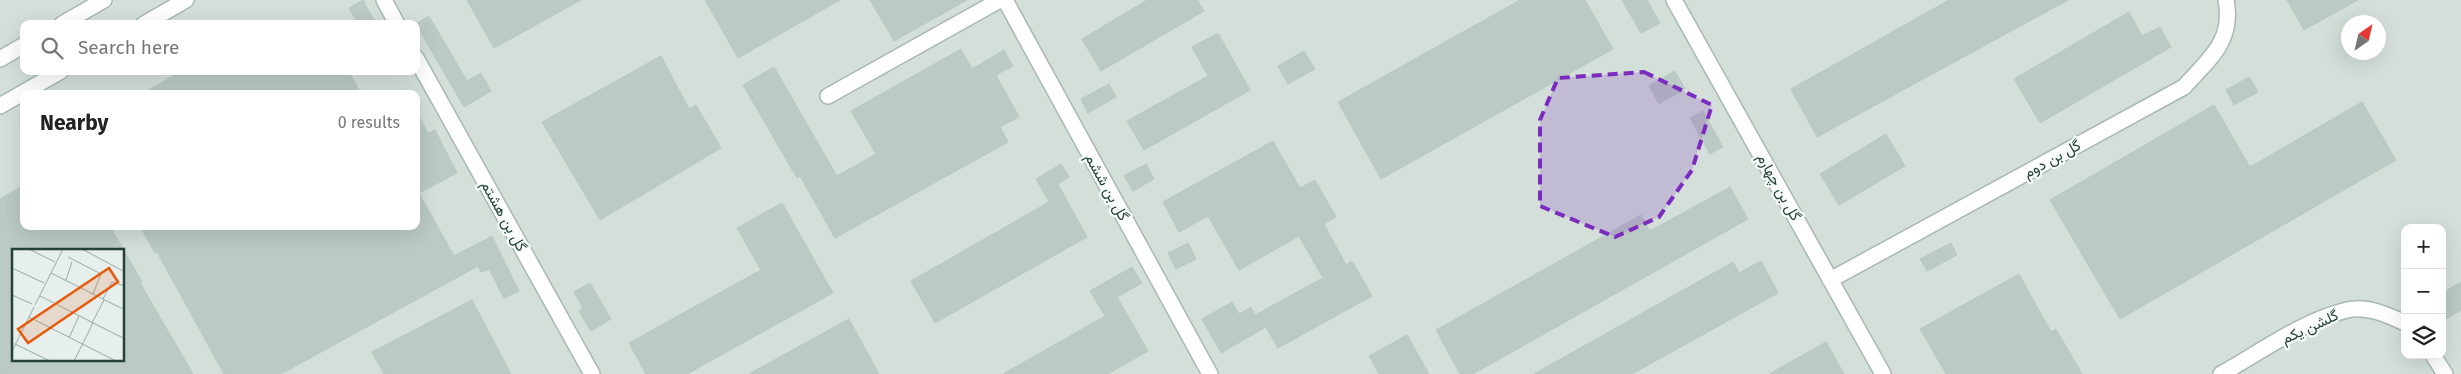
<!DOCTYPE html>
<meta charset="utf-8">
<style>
body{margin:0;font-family:"Fira Sans",Vazirmatn,sans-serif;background:#f6f6f6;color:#222}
.controls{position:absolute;right:15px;bottom:15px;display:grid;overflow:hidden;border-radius:10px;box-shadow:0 5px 20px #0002}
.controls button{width:45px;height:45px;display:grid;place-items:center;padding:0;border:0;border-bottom:1px solid #e0e0e0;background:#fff;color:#222;font:25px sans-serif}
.compass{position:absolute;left:2341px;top:15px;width:45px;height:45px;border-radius:50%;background:#fff;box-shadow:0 5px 20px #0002;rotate:34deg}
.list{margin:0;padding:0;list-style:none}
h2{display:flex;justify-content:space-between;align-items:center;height:65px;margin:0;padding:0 20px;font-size:21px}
h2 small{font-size:16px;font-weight:400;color:#767676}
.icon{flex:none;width:28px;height:28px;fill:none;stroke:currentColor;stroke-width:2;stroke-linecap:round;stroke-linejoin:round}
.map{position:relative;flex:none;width:2461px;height:374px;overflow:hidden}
.search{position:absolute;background:#fff;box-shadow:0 5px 20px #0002;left:20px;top:20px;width:400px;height:55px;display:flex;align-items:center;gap:12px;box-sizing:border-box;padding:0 18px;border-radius:10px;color:#767676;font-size:19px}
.panel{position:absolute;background:#fff;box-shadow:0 5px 20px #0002;left:20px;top:90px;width:400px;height:140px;border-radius:10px}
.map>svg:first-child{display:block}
.built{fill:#d4dfda;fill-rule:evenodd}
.building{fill:#bbcac4;stroke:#b8c9c2;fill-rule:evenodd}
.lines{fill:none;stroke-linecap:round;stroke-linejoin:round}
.minor-casing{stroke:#a8b8b2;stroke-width:18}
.tertiary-casing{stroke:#a8b8b2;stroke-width:18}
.minor{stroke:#fff;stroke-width:15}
.tertiary{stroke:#fff;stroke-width:15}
.marked{fill:#7b2cbf;fill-opacity:0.2;stroke:#7b2cbf;stroke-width:4;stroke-dasharray:10 6;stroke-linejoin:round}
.labels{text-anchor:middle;stroke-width:4.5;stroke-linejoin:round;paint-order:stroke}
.street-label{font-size:15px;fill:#24423a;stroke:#f7fbf9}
.inset-road{fill:none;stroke:#98aaa4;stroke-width:1}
.view{fill:#e8590c;fill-opacity:0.15;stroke:#e8590c;stroke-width:2.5}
.inset-edge{fill:none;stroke:#24423a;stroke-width:2.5}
</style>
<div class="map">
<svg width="2461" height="374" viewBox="0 0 2461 374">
<rect width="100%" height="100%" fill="#e6efeb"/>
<!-- built -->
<path class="built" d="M0 0H2461V374H0ZM2348 22H2378V52H2348ZM24 24H416V71H24ZM24 94H416V226H24ZM2405 228H2442V355H2405ZM14 250H124V360H14Z"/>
<!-- building -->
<path class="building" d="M363 0 376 24H358L349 8Z
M467 0H581L494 48Z
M705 0H840L738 58Z
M870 0H967L894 41Z
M1147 0H1197L1204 11 1101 71 1082 39Z
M1520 0H1585L1613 49 1381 179 1338 102Z
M1622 0H1647L1660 23 1641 33Z
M1949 0H2068L1817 137 1791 89Z
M2287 0H2358L2304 30Z
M2129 12 2142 36 2160 27 2171 47 2040 123 2014 79Z
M429 16 467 81 481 73 491 91 464 107 416 24Z
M1218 33 1250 90 1144 150 1127 121 1208 76 1192 47Z
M961 49 972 69 1004 50 1013 66 996 75 1019 117 1000 127 1008 142 835 238 800 176 797 178 743 85 774 67 837 176 876 154 851 111Z
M1304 51 1315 69 1288 84 1278 66Z
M661 56 689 109 696 105 721 148 600 220 542 122Z
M182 71H349L361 94H141Z
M1675 71 1685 89 1659 104 1649 86Z
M2249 77 2258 92 2234 105 2226 90Z
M1109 84 1116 97 1088 113 1081 99Z
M2362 102 2396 160 2120 319 2050 200 2214 105 2250 167Z
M416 111 428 133 435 130 457 173 419 193 454 256 492 236 519 291 504 298 489 269 481 272 478 266 281 374H224L157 252 155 253 140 226H416Z
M1703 111 1723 147 1710 154 1690 118Z
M1886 134 1905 166 1839 205 1820 174Z
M1273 141 1300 188 1315 180 1336 217 1324 224 1346 265 1352 261 1372 296 1278 348 1266 327 1221 353 1202 319 1232 302 1239 314 1251 307 1255 315 1323 278 1299 236 1239 270 1208 216 1179 232 1163 202Z
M1061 164 1069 177 1058 184 1087 237 935 323 911 281 1049 202 1036 179Z
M1146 164 1154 179 1133 191 1124 176Z
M24 185V226H110L142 282 140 283 193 374H0V199ZM14 250H124V360H14Z
M1730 187 1748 219 1473 374H1460L1436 330 1641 215 1650 231Z
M782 203 833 293 687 374H646L629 343 761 270 737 228Z
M1188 243 1196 259 1176 269 1168 253Z
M1951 243 1957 255 1927 271 1920 259Z
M1761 261 1778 293 1632 374H1534L1733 262 1739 273Z
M1132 267 1142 283 1117 297 1148 351 1108 374H1003L1105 316 1090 291Z
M2019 274 2051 332 2056 329 2082 374H1946L1920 329Z
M2461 282V310L2442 321V293Z
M590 283 611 319 591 331 579 311 583 308 574 292Z
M472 300 511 374H384L372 352Z
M849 319 879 374H749Z
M1407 335 1429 374H1379L1369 356Z
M1826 342 1844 374H1769Z"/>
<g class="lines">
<!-- minor casing -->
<g class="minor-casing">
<path id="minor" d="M384 0 397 24
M1005 0 1210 374
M1674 0 1883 374
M416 58 592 374
M828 96 1000 0
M1830 280 2184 87C2209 59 2234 41 2226 0
M2433 355 2445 374
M2221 374C2259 353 2304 320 2347 310 2366 305 2388 315 2405 323"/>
</g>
<!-- tertiary casing -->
<g class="tertiary-casing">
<path id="tertiary" d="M62 24 104 0
M144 24 186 0
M0 59 24 45
M0 106 61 71"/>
</g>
<!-- minor -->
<use href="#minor" class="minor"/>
<!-- tertiary -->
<use href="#tertiary" class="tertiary"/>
</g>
<!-- marked area -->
<path class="marked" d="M1644 72 1712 105 1692 170 1659 217 1615 237 1540 206V120L1558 78Z"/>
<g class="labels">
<!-- street labels -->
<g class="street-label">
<text transform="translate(2052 159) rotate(-29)" y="5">گل بن دوم</text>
<text transform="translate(1107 187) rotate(61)" y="5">گل بن ششم</text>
<text transform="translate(1779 187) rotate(61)" y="5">گل بن چهارم</text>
<text transform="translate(504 216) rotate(61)" y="5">گل بن هشتم</text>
<text transform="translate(2310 327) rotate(-25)" y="5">گلشن یکم</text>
</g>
</g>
<!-- overview -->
<g transform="translate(12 249)">
<rect width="112" height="112" fill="#e6efeb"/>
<path class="inset-road" d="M17 0 43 13M70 0 113 23M56 8 89 25 81 45M0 19 32 34M39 24 113 61M54 31 60 13M0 46 20 55M28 47 113 90M91 50 100 33 113 37M23 56 51 0M17 68 104 112M80 74 92 51M57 89 67 67M3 95 38 112M0 102 22 58M62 112 81 74"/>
<path class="view" d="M97 19 106 33 16 94 6 80Z"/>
<rect width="112" height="112" class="inset-edge"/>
</g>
</svg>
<div class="controls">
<button>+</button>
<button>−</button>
<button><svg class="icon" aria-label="layers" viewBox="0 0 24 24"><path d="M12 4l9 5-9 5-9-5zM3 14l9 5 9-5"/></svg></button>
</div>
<svg class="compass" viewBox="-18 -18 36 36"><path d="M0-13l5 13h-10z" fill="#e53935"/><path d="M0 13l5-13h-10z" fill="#767676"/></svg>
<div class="search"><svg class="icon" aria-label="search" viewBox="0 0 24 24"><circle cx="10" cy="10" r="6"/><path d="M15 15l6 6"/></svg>Search here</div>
<section class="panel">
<h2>Nearby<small>0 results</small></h2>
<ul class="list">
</ul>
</section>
</div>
